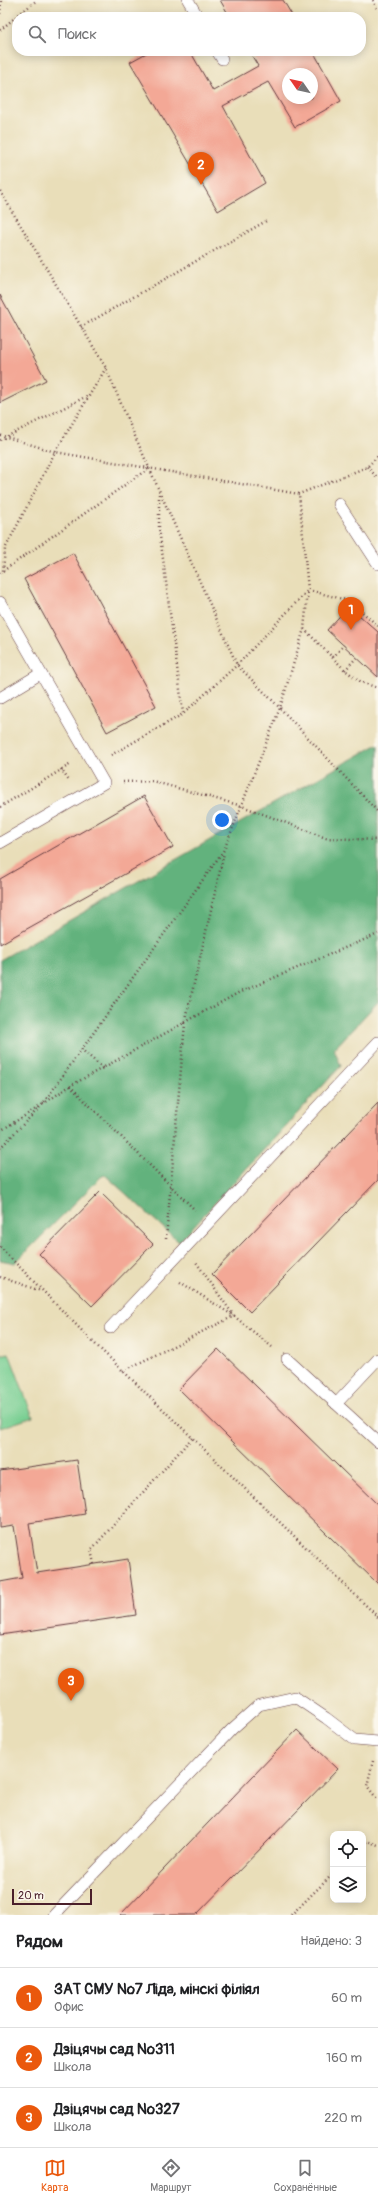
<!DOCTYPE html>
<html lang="ru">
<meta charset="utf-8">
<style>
body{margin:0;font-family:Pangolin,sans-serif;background:#f2f2f2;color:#202124}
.controls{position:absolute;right:12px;bottom:12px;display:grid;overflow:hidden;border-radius:8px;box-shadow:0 2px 10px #0003}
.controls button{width:36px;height:36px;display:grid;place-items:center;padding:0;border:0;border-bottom:1px solid #e0e0e0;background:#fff;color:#202124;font:20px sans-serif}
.compass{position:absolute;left:282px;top:68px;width:36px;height:36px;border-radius:50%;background:#fff;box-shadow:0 2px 10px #0003;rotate:304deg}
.scale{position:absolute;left:12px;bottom:10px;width:80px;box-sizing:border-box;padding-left:4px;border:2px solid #4a1f2b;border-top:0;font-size:11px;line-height:14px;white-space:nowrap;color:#4a1f2b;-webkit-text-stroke:3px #fbf7ec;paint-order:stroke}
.you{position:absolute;left:222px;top:820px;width:14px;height:14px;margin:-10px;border:3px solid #fff;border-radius:50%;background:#1a73e8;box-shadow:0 0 0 6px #1a73e833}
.badge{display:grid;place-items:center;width:26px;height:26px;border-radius:50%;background:#ea580c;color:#fff;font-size:13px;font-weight:700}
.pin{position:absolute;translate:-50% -33px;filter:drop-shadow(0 1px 2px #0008)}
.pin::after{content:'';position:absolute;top:21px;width:14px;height:12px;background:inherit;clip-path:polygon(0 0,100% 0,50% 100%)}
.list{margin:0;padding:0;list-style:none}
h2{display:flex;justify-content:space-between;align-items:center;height:52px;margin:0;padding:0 16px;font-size:17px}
h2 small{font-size:13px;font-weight:400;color:#757577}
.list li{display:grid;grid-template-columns:26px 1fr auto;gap:12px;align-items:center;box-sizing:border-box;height:60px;padding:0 16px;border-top:1px solid #e0e0e0}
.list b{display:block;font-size:15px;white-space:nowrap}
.list p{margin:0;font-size:13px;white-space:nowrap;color:#757577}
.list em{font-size:13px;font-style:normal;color:#757577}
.icon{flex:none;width:22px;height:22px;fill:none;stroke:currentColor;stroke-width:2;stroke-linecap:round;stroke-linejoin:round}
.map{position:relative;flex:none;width:378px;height:1915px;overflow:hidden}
.search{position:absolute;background:#fff;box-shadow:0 2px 10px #0003;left:12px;right:12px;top:12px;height:44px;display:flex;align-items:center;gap:10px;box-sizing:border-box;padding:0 14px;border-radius:16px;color:#757577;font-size:15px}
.sheet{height:232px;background:#fff}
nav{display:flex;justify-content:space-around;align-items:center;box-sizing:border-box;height:56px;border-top:1px solid #e0e0e0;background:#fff;font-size:11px;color:#757577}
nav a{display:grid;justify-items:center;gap:2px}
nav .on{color:#ea580c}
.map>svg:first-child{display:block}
.green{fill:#79cf93;stroke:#62775f}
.forest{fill:#62b27d;stroke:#566854}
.building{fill:#f3a896;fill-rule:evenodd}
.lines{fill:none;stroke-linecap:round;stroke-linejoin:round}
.service-casing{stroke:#623c40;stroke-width:12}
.path{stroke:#623c40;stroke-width:2.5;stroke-dasharray:1 3;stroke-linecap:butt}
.service{stroke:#fff;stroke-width:11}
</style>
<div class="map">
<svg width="378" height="1915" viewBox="0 0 378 1915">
<rect width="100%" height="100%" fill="#fbf7ec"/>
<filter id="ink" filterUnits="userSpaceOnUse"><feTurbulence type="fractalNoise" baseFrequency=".025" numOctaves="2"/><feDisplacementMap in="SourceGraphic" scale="8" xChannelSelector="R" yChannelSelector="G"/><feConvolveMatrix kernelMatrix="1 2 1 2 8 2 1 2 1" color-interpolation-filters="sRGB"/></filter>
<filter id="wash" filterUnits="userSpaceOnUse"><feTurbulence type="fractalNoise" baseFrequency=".012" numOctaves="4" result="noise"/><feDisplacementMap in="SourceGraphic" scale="16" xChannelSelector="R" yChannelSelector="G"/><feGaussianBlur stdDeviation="0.9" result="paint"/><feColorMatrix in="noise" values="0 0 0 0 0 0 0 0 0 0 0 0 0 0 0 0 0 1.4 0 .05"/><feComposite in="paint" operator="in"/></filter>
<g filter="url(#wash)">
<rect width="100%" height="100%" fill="#e9deb9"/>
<!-- green -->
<path class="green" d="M9 1353 33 1417 0 1428V1355Z"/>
<!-- forest -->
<path class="forest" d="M378 744V1002L334 1049 341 1066 179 1242 104 1174 15 1263 0 1260V960Z"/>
<g id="blocks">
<!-- building -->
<path class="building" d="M220 0H283L293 17H230Z
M150 51H190L213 91 258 66 249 51H313L341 101 295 127 268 82 223 106 265 183 218 211 130 62ZM288 74H312V98H288Z
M0 295 46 380 0 403Z
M73 553 156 706 107 732 24 579Z
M349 606 378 632V677L327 630Z
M144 796 173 847 0 944V879Z
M378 1103V1180L250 1312 212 1274Z
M100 1192 153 1244 92 1306 39 1254Z
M218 1349 378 1505V1584L179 1389Z
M77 1460 85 1514 29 1523 37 1573 128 1559 136 1615 0 1635V1582L22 1578 14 1526 0 1528V1471Z
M297 1730 338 1769 196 1915H120Z"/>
</g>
</g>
<g filter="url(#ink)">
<use href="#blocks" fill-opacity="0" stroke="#623c40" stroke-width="1"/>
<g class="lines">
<!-- service casing -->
<g class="service-casing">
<path id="service" d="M188 0 198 17
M217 51 222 59
M339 504 378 564
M0 602 104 783 0 843
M0 698 40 674
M110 1328 378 1042
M287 1359 378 1442
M336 1404 378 1359
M54 1915 232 1729 259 1705 295 1697 326 1718 355 1740 378 1742"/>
</g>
<!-- path -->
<path class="path" d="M373 0 378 11
M0 14 1 0
M0 30 37 0
M0 191 106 368 130 425 237 665 280 708 378 812
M81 327 268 220
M0 435 55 452 299 494 367 467 378 456
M0 440 89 395
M367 467 378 478
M159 494V528L183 713
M3 571 149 468
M0 573 3 571 5 549 55 452 106 368
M304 629 345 670 361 682 378 688
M333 657 344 645
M345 670 357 657
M111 755 183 714 237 665 308 590 299 494
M61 769 69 781
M123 782 152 781 242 806 326 838 378 840
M0 807 71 764
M81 1049 103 1068
M70 1086 195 1210
M43 1104 70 1086 238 993 378 934
M0 1131 39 1107
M0 1148 42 1105 224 850 280 708 304 629 308 590 350 601 378 626
M166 1239 185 1023 224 853
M0 1247 91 1340 378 1617
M0 1277 41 1291
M180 1282 234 1316 196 1262
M123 1371 234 1316 272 1347
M94 1564 91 1550 192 1438
M373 1761 367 1786 378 1800
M363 1845 367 1841 378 1845
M291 1915 333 1874"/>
<!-- service -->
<use href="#service" class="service"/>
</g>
</g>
</svg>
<div class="controls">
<button><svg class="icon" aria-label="locate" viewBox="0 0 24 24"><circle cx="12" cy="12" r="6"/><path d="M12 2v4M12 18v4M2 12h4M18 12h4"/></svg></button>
<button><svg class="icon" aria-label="layers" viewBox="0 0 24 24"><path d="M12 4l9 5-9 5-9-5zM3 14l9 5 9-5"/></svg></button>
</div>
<svg class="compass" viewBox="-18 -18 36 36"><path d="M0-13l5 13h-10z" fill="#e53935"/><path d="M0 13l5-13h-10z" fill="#757577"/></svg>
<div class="scale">20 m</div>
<div class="you"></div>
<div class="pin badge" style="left:351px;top:630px">1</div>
<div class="pin badge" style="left:201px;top:185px">2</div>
<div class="pin badge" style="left:71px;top:1701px">3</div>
<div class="search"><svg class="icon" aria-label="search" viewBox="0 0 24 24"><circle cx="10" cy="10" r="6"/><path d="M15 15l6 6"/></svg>Поиск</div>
</div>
<section class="sheet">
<h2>Рядом<small>Найдено: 3</small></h2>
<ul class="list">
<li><span class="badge">1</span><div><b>ЗАТ СМУ №7 Ліда, мінскі філіял</b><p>Офис</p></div><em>60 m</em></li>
<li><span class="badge">2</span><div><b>Дзіцячы сад №311</b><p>Школа</p></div><em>160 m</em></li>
<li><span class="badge">3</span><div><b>Дзіцячы сад №327</b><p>Школа</p></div><em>220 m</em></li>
</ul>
</section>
<nav>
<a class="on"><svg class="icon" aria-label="map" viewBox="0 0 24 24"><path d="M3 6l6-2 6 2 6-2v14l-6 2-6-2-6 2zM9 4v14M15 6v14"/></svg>Карта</a>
<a><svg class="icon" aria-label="directions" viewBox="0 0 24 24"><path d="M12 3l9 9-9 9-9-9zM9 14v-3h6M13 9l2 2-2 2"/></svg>Маршрут</a>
<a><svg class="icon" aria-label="saved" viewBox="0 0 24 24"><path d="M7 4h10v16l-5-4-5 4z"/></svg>Сохранённые</a>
</nav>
